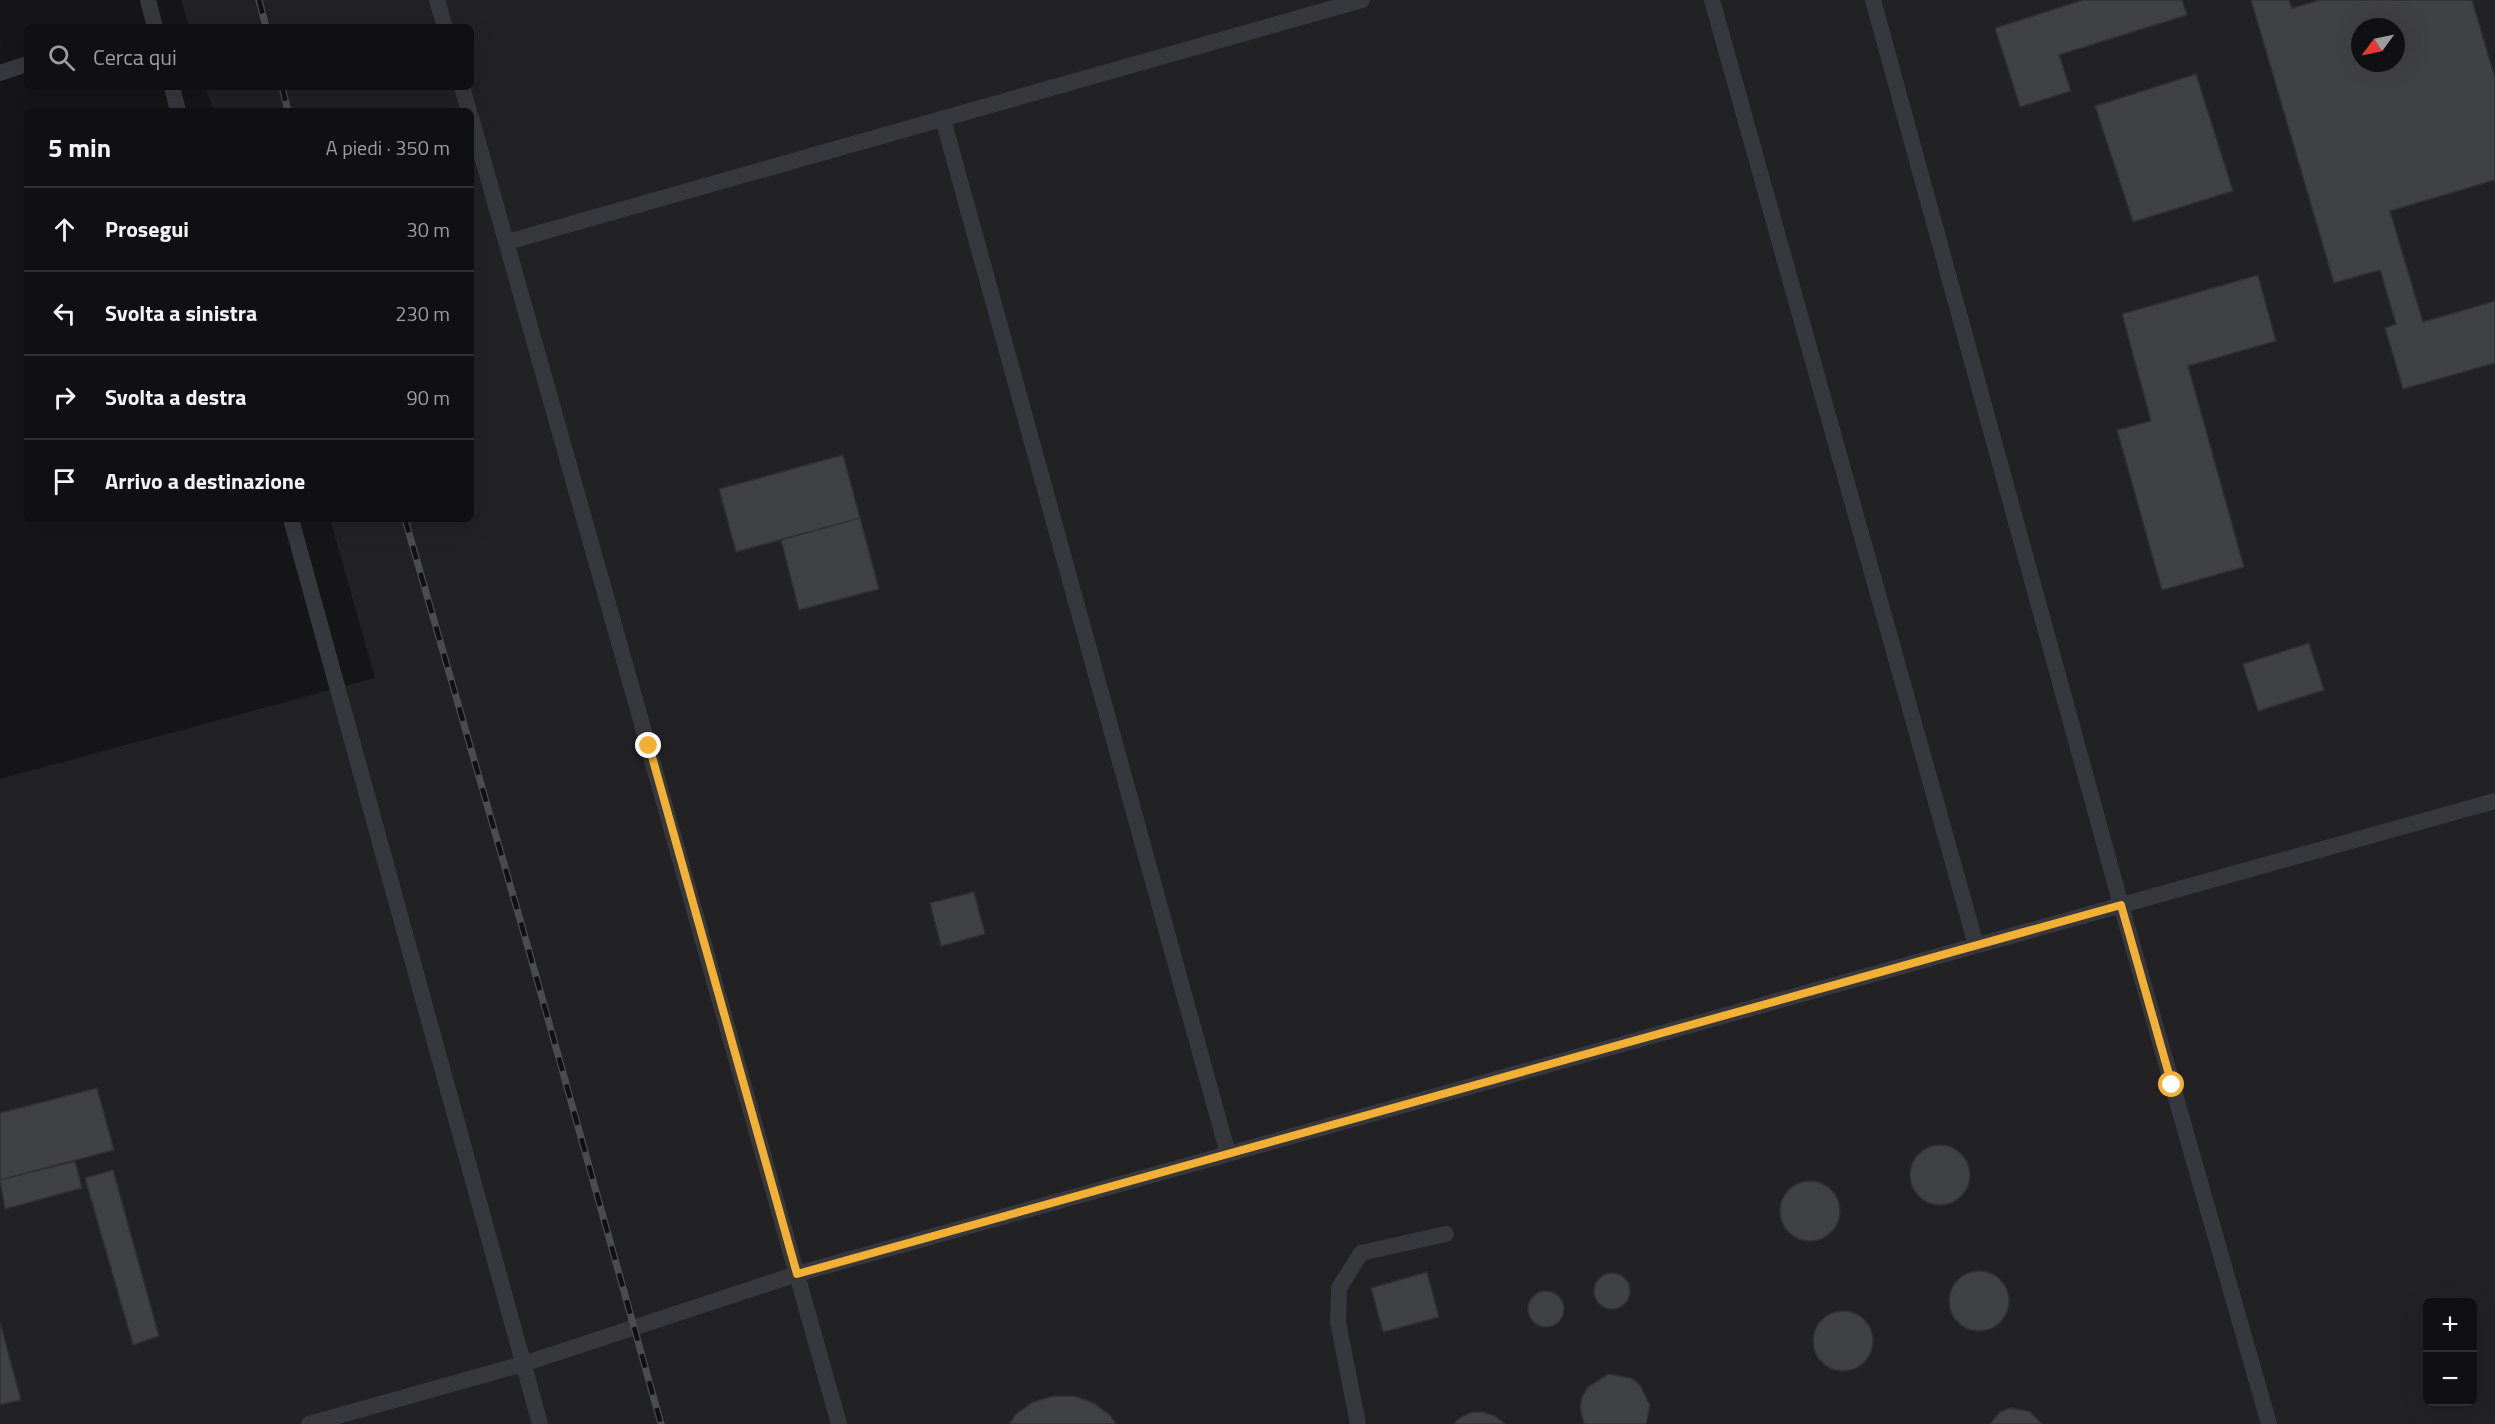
<!DOCTYPE html>
<html lang="it">
<meta charset="utf-8">
<style>
body{margin:0;font-family:"Titillium Web",sans-serif;background:#1e1e20;color:#f1f3f6}
.controls{position:absolute;right:18px;bottom:18px;display:grid;overflow:hidden;border-radius:9px;box-shadow:0 6px 24px #0002}
.controls button{width:54px;height:54px;display:grid;place-items:center;padding:0;border:0;border-bottom:2px solid #303032;background:#101012;color:#f1f3f6;font:30px sans-serif}
.compass{position:absolute;left:2351px;top:18px;width:54px;height:54px;border-radius:50%;background:#101012;box-shadow:0 6px 24px #0002;rotate:237deg}
.stop{position:absolute;width:18px;height:18px;margin:-14px;border:4px solid #f2b134;border-radius:50%;background:#fff}
.stop.end{background:#f2b134;border-color:#fff;box-shadow:0 2px 6px #0008}
.list{margin:0;padding:0;list-style:none}
h2{display:flex;justify-content:space-between;align-items:center;height:78px;margin:0;padding:0 24px;font-size:26px}
h2 small{font-size:20px;font-weight:400;color:#9c9d9f}
.list li{display:grid;grid-template-columns:39px 1fr auto;gap:18px;align-items:center;box-sizing:border-box;height:84px;padding:0 24px;border-top:2px solid #303032}
.list b{display:block;font-size:22px;white-space:nowrap}
.list em{font-size:20px;font-style:normal;color:#9c9d9f}
.icon{flex:none;width:33px;height:33px;fill:none;stroke:currentColor;stroke-width:2;stroke-linecap:round;stroke-linejoin:round}
.map{position:relative;flex:none;width:2495px;height:1424px;overflow:hidden}
.search{position:absolute;background:#101012;box-shadow:0 6px 24px #0002;left:24px;top:24px;width:450px;height:66px;display:flex;align-items:center;gap:15px;box-sizing:border-box;padding:0 21px;border-radius:9px;color:#9c9d9f;font-size:22px}
.panel{position:absolute;background:#101012;box-shadow:0 6px 24px #0002;left:24px;top:108px;width:450px;height:414px;border-radius:9px}
.map>svg:first-child{display:block}
.built{fill:#222225;fill-rule:evenodd}
.building{fill:#404145;stroke:#303034;stroke-width:1.5;fill-rule:evenodd}
.lines{fill:none;stroke-linecap:round;stroke-linejoin:round}
.lane{stroke:#37383d;stroke-width:16}
.rail-casing{stroke:#4a4c52;stroke-width:7}
.rail{stroke:#111113;stroke-width:4.5;stroke-dasharray:14;stroke-linecap:butt}
.route{stroke:#f2b134;stroke-width:8}
</style>
<div class="map">
<svg width="2495" height="1424" viewBox="0 0 2495 1424">
<rect width="100%" height="100%" fill="#161618"/>
<!-- built -->
<path class="built" d="M181 0H2495V1424H0V779L375 678 330 519H471V111H213L206 87H471V27H189ZM2360 27H2396V63H2360ZM2428 1302H2472V1402H2428Z"/>
<!-- building -->
<path class="building" d="M2083 0H2182L2187 15 2059 55 2071 91 2020 107 1995 28Z
M2251 0H2289L2292 8 2320 0H2472L2495 78V180L2390 211 2423 322 2495 301V363L2403 389 2385 328 2396 324 2380 270 2334 283ZM2360 27H2396V63H2360Z
M2196 74 2233 191 2133 222 2095 106Z
M2258 275 2276 341 2188 366 2244 567 2162 590 2117 430 2151 421 2122 314Z
M843 455 860 518 736 552 719 489Z
M860 518 879 589 799 610 781 540Z
M2309 643 2324 690 2258 711 2243 664Z
M974 892 985 934 941 946 930 903Z
M97 1088 114 1150 0 1180V1113Z
M1910 1175a30 30 0 1 1 60 0a30 30 0 1 1-60 0Z
M75 1161 82 1188 5 1209 0 1180Z
M113 1170 159 1336 133 1345 85 1178Z
M1780 1211a30 30 0 1 1 60 0a30 30 0 1 1-60 0Z
M1949 1301a30 30 0 1 1 60 0a30 30 0 1 1-60 0Z
M1427 1272 1439 1317 1383 1332 1371 1288Z
M1594 1291a18 18 0 1 1 36 0a18 18 0 1 1-36 0Z
M1528 1309a18 18 0 1 1 36 0a18 18 0 1 1-36 0Z
M1813 1341a30 30 0 1 1 60 0a30 30 0 1 1-60 0Z
M0 1322 21 1400 0 1405Z
M1608 1374 1631 1378 1640 1385 1650 1405 1646 1424H1584L1580 1408 1582 1397 1588 1387Z
M1053 1396H1074L1094 1403 1111 1416 1116 1424H1009L1016 1414 1033 1402Z
M2010 1408 2029 1411 2042 1424H1990L2000 1412Z
M1472 1412H1483L1495 1416 1505 1424H1453L1461 1417Z"/>
<g class="lines">
<!-- lane -->
<path class="lane" d="M148 0 155 27
M437 0 445 27
M1712 0 1976 945
M1873 0 2121 905 2269 1424
M0 73 27 64
M172 87 178 111
M462 87 469 111
M471 117 839 1424
M943 119 1228 1154
M507 242 1362 0
M291 519 540 1424
M309 1424 523 1364 797 1274 2495 801
M1358 1424 1338 1322 1339 1288 1361 1253 1446 1234"/>
<!-- rail casing -->
<g class="rail-casing">
<path id="rail" d="M259 0 266 27
M282 87 288 111
M405 519 529 951 661 1424"/>
</g>
<!-- rail -->
<use href="#rail" class="rail"/>
</g>
<g class="lines">
<!-- route -->
<path class="route" d="M649 746 797 1274 2121 905 2172 1085"/>
</g>
</svg>
<div class="controls">
<button>+</button>
<button>−</button>
</div>
<svg class="compass" viewBox="-18 -18 36 36"><path d="M0-13l5 13h-10z" fill="#e53935"/><path d="M0 13l5-13h-10z" fill="#9c9d9f"/></svg>
<div class="stop" style="left:2172px;top:1085px"></div>
<div class="stop end" style="left:649px;top:746px"></div>
<div class="search"><svg class="icon" aria-label="search" viewBox="0 0 24 24"><circle cx="10" cy="10" r="6"/><path d="M15 15l6 6"/></svg>Cerca qui</div>
<section class="panel">
<h2>5 min<small>A piedi · 350 m</small></h2>
<ul class="list">
<li><svg class="icon" aria-label="ahead" viewBox="0 0 24 24"><path d="M12 20V5M6 11l6-6 6 6"/></svg><div><b>Prosegui</b></div><em>30 m</em></li>
<li><svg class="icon" aria-label="left" viewBox="0 0 24 24"><path d="M17 20v-9H6M10 6l-5 5 5 5"/></svg><div><b>Svolta a sinistra</b></div><em>230 m</em></li>
<li><svg class="icon" aria-label="right" viewBox="0 0 24 24"><path d="M7 20v-9h11M14 6l5 5-5 5"/></svg><div><b>Svolta a destra</b></div><em>90 m</em></li>
<li><svg class="icon" aria-label="arrive" viewBox="0 0 24 24"><path d="M6 21V4h12l-3 4 3 4H6"/></svg><div><b>Arrivo a destinazione</b></div></li>
</ul>
</section>
</div>
